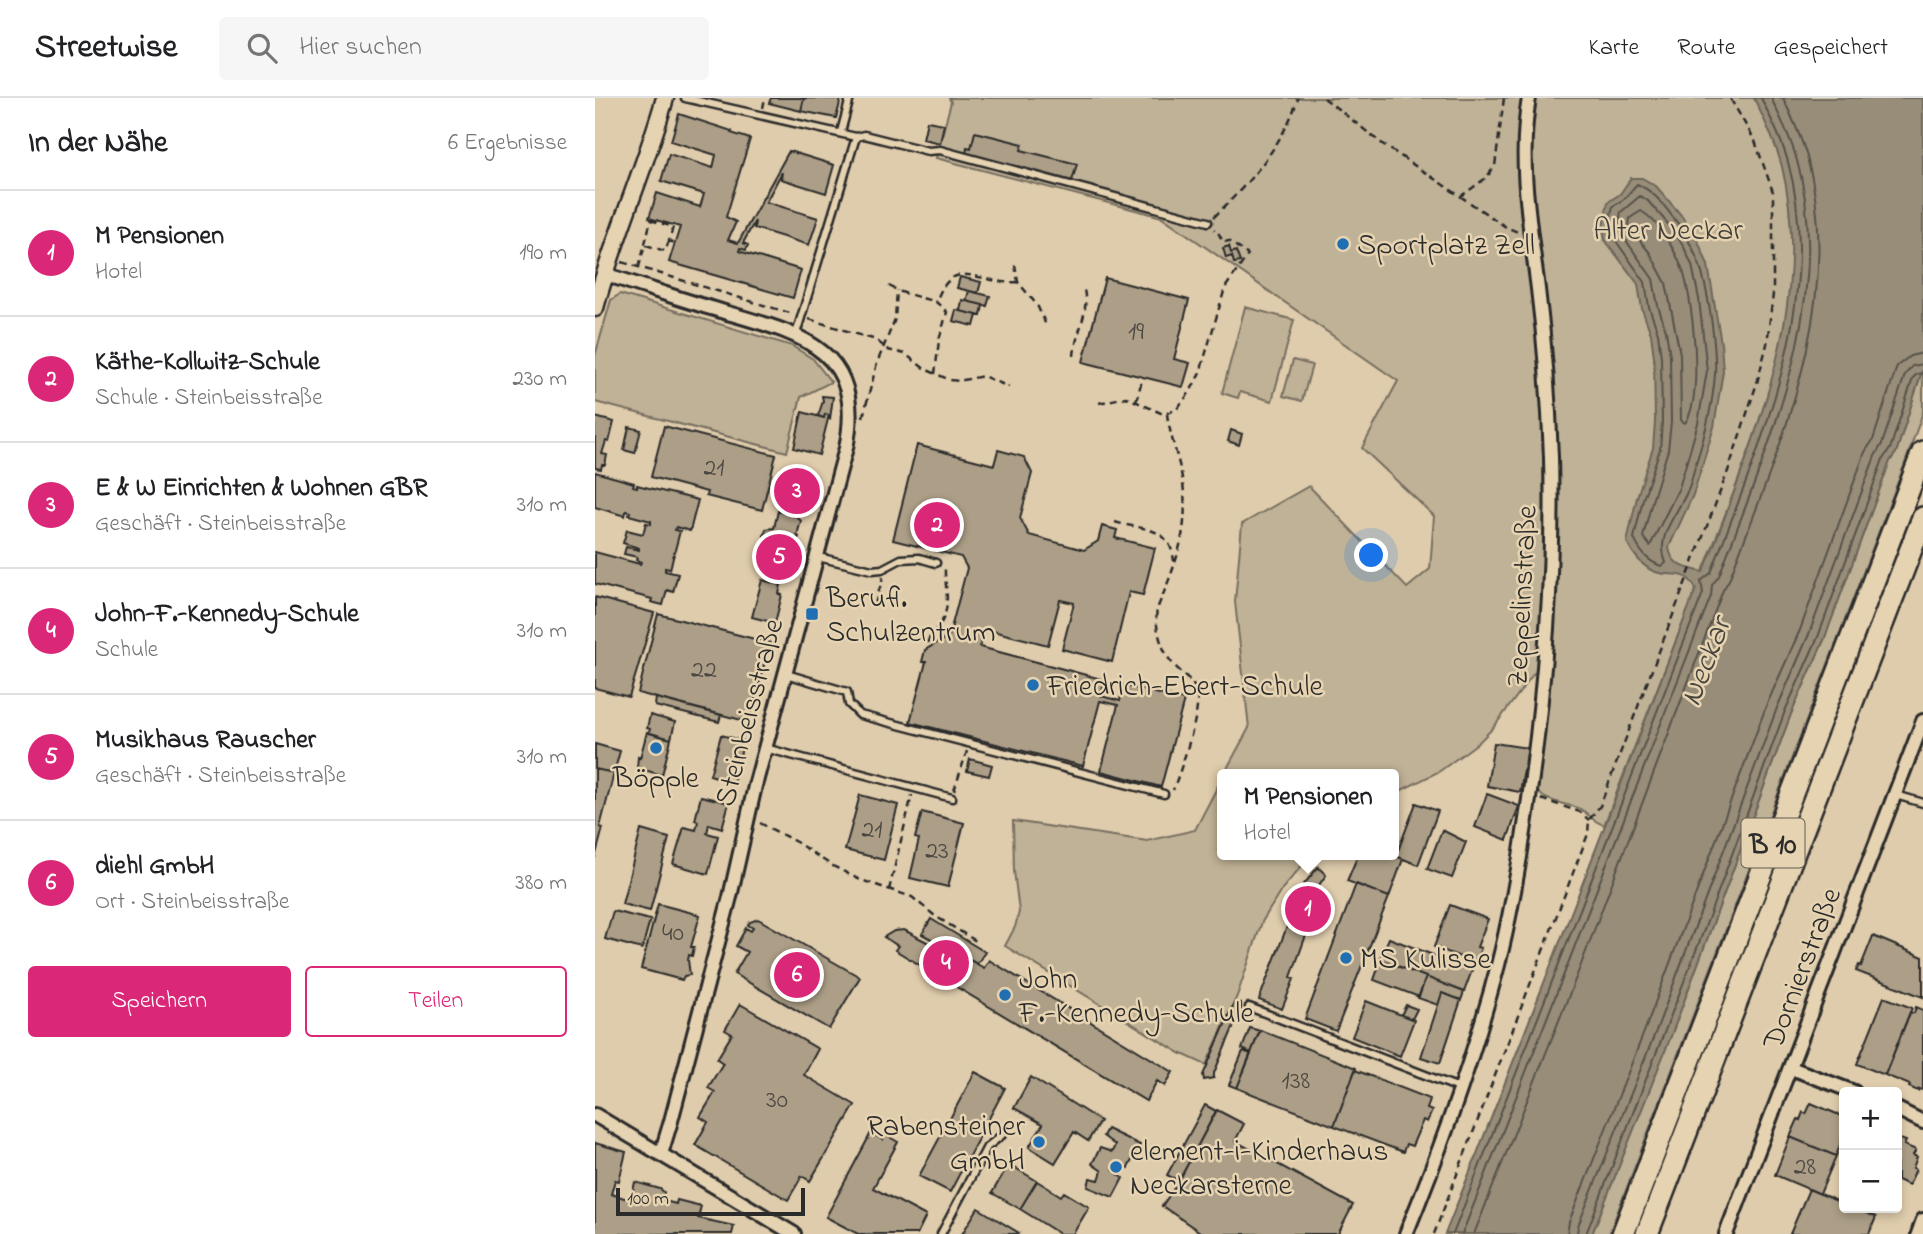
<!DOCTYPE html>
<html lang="de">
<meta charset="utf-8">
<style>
body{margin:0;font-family:"Indie Flower",sans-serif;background:#f6f6f6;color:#202124}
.controls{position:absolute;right:21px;bottom:21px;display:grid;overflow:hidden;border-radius:7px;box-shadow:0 4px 10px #0003}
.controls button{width:63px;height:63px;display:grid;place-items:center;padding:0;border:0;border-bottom:2px solid #e0e0e0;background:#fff;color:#202124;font:35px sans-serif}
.scale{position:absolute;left:21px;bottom:18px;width:189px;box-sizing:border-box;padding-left:7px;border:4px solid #2b2b2b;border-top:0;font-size:19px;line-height:24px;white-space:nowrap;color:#2b2b2b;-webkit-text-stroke:5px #e6d3b1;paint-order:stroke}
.you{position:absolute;left:777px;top:458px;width:24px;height:24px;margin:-18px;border:5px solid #fff;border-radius:50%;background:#1a73e8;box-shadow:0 0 0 10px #1a73e833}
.badge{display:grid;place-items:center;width:46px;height:46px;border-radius:50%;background:#db2777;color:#fff;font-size:23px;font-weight:700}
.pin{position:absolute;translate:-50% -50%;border:4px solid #fff;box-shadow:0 2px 7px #0006}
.popup{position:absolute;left:622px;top:671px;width:182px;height:91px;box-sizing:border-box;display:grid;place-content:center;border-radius:7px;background:#fff;filter:drop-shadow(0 2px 5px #0005);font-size:23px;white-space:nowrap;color:#757577}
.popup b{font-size:26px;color:#202124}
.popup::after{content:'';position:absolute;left:50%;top:100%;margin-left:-14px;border:14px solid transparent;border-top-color:#fff}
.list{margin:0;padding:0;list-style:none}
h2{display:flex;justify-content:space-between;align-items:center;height:91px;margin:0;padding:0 28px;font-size:30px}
h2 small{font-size:23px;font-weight:400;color:#757577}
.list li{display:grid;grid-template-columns:46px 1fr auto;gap:21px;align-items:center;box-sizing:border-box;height:126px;padding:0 28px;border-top:2px solid #e0e0e0}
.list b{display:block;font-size:26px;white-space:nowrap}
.list p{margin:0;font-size:23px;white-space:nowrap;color:#757577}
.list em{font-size:23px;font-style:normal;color:#757577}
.actions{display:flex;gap:14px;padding:21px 28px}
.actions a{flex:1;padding:16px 0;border:2px solid #db2777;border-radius:7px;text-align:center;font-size:24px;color:#db2777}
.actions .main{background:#db2777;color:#fff}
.icon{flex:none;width:38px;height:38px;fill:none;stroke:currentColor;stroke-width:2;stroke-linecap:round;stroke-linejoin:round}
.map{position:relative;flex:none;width:1328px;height:1136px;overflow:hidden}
header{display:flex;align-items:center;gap:42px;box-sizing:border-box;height:98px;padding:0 35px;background:#fff;border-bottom:2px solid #e0e0e0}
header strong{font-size:33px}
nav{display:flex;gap:38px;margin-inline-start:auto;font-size:24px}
.search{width:490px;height:63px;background:#f6f6f6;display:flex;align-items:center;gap:18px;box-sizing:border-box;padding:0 24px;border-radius:7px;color:#757577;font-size:26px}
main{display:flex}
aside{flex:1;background:#fff}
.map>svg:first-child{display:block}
.green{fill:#c0b296;stroke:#766e60;stroke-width:2}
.water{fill:#988d79;stroke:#6c665a;stroke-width:2}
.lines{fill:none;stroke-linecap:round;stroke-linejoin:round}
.shore{stroke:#57524a;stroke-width:2}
.building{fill:#ad9f87;stroke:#2b2b2b;stroke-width:2}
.service-casing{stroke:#2b2b2b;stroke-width:11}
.minor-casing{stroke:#2b2b2b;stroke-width:18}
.tertiary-casing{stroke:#2b2b2b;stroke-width:21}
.trunk-casing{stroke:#2b2b2b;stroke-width:26}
.path{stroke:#2b2b2b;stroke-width:2.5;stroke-dasharray:7 5;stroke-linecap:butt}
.service{stroke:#e6d3b1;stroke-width:6}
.minor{stroke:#e6d3b1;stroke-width:12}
.tertiary{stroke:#e6d3b1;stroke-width:16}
.trunk{stroke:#e6d3b1;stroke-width:21}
.poi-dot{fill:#1f6fb2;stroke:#e6d3b1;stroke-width:2.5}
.labels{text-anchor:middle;stroke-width:5;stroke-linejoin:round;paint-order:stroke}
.number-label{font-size:26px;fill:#4c4842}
.shield{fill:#e6d3b1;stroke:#635d53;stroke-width:2}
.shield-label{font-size:28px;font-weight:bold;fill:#2b2b2b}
.park-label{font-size:30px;fill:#413f3b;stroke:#e6d3b1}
.poi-label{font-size:30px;fill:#2b2b2b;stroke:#e6d3b1;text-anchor:start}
.street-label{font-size:30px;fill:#2b2b2b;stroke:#e6d3b1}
.water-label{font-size:32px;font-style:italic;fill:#46443e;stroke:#e6d3b1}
</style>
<header>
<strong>Streetwise</strong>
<div class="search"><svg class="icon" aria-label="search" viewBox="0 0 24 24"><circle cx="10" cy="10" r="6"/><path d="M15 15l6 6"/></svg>Hier suchen</div>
<nav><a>Karte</a><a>Route</a><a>Gespeichert</a></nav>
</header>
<main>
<aside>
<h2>In der Nähe<small>6 Ergebnisse</small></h2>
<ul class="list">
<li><span class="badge">1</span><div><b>M Pensionen</b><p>Hotel</p></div><em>190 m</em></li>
<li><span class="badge">2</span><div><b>Käthe-Kollwitz-Schule</b><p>Schule · Steinbeisstraße</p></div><em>230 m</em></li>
<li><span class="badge">3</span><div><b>E &amp; W Einrichten &amp; Wohnen GBR</b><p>Geschäft · Steinbeisstraße</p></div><em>310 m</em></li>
<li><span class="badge">4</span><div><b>John-F.-Kennedy-Schule</b><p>Schule</p></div><em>310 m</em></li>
<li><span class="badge">5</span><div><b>Musikhaus Rauscher</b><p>Geschäft · Steinbeisstraße</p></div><em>310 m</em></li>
<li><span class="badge">6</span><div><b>diehl GmbH</b><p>Ort · Steinbeisstraße</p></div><em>380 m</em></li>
</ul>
<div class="actions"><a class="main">Speichern</a><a>Teilen</a></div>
</aside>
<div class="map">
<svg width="1328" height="1136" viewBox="0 0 1328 1136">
<rect width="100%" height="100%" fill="#dfccac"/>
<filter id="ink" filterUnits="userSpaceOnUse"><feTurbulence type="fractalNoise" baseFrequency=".0143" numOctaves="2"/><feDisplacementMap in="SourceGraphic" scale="14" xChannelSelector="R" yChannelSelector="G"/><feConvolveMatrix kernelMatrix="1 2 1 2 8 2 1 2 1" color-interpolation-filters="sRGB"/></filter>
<g filter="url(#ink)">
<!-- green -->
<path class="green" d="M354 0H929C925 27 922 53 923 80 926 135 939 189 943 244 951 355 950 464 944 575H939L898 630 884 644 845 673 799 696V676H629L654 630 640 504 647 426 714 388 812 490 835 471 839 418 767 350 803 283 567 119 341 60 356 4Z
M940 0H1236L1182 267 1158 342 1135 404 1009 727C996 723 995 716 985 711 972 705 951 705 942 693 960 553 966 415 957 275 951 183 927 92 940 0Z
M25 196 197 248 218 261 236 284 206 299 192 354 0 304V258L16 202Z
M650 209 699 222 677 303 645 294 643 300 627 295Z
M698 262 717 267 707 303 688 298Z
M1328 270V314L1309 368 1014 1136H997L1076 938 1196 616 1229 542 1295 363 1301 355Z
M627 680V757H716L687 791 667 824 642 898 611 967 585 955 410 848 420 829 424 814 419 773 418 723 552 743 600 732Z"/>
<!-- water -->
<path class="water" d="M1159 0H1328V270L1301 355 1295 363 1229 542 1196 616 1076 938 997 1136H850C936 922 1018 706 1101 491 1089 468 1075 481 1058 473 1047 468 1037 455 1032 444L1042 399 1058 350 1060 324 1059 259 1056 236 1047 211 1043 186 1010 142 1008 128 1013 104 1025 96 1036 80H1047L1061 88 1087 118 1103 143 1113 167 1126 245 1128 273 1119 329 1098 397 1074 449C1076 469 1093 470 1108 474 1121 445 1131 414 1143 384 1180 284 1213 176 1187 69 1181 44 1169 22 1159 0Z"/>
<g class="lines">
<!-- shore -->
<path class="shore" d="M1042 86C1056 92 1065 102 1074 114 1104 150 1111 182 1117 227 1119 243 1121 260 1120 276 1118 306 1110 337 1101 365 1098 375 1096 387 1091 396 1081 418 1060 439 1071 465L1067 468C1054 465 1044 453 1039 440L1048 401 1065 351 1067 324 1066 259 1063 235 1054 209 1050 184 1016 136 1015 121 1018 108 1029 101Z
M1045 98 1052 102 1074 127 1088 147 1097 167 1104 201 1112 273 1103 325 1084 390 1055 448 1048 439 1057 403 1073 352 1076 324 1075 258 1071 233 1063 208 1058 181 1023 131 1026 114Z
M1046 113C1064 123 1079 151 1087 170 1098 200 1109 300 1090 325L1086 322 1085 256 1071 185 1055 155 1034 129 1035 120Z
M858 1136C943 923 1024 708 1108 495L1106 483 1116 475C1164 349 1231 201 1193 64 1187 41 1176 21 1166 0
M867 1136C952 924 1032 710 1116 498L1117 487 1124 478C1172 350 1242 198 1201 59 1195 38 1185 19 1176 0
M879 1136 984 872 1128 492 1134 482C1184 350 1251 203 1212 59 1206 38 1197 19 1188 0
M972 1136 974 1124 1051 929 1172 606 1205 532 1270 354 1278 342 1302 268 1315 258 1328 255
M982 1136 983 1128 1061 933 1182 610 1214 536 1280 358 1287 346 1310 277 1317 268 1328 266
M991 1136 1109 832 1190 613 1223 539 1288 361 1295 351 1318 280 1322 276 1328 275"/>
</g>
<!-- building -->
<path class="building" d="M176 0H209L206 13 174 5Z
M209 0 246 1 241 20 206 13Z
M84 16 137 33 136 35 155 41 131 119 141 124 133 142 143 145 194 53 239 67 231 95 186 81 187 74 171 104 223 120 214 147 159 130 160 123 148 145 153 147 151 152 145 150 144 153 206 172 198 200 74 164 85 129 54 120 62 95 105 109 109 96 66 83 74 56 118 70 121 57 76 43Z
M332 23 349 26 345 45 328 41Z
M380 34 428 46 426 52 482 66 477 83 375 57 371 55 372 49 376 50Z
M634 148 636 155 641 153 645 164 639 165 637 158 631 160 628 150Z
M365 179 386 184 383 195 362 190Z
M510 180 594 202 579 261 595 265 588 289 488 264Z
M374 193 395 198 392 208 371 203Z
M367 202 388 207 386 218 365 213Z
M361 212 382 217 379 228 358 223Z
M227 298 238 299 235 321H233L234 317 230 316 229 320 223 318 228 303Z
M207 314 229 320 230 316 234 317 224 357 199 350Z
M0 319 19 324 14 344 11 343 7 356 12 357 10 367H7L6 371 0 370Z
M69 328 181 357 167 412 111 398 112 394 56 379Z
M34 329 46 332 40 355 29 352Z
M636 332 647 336 644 347 633 343Z
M322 347 399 367 403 352 429 359 437 375 425 420 434 437 489 452 503 443 507 428 522 432 520 440 560 450 548 497 534 494 517 564 467 551 479 505 465 502 453 547 390 531 385 549 510 582 506 598 525 603 528 587 589 602 566 689 506 673 523 607 505 603 488 668 315 624 331 564H327L330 552 354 538 372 470 366 459 298 442Z
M193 371 221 379 211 415 184 407Z
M0 374 39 385 38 388 42 389V387L103 402 95 433 81 429 80 432 85 433 75 471 70 470V473L83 476 78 494 72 492 68 507 56 504 57 501 0 486V454L45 466 46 464 41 462 42 459 29 456 31 449 44 452V450L28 445 32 432 48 436 51 425 56 426V423L34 417 35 414 31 413 30 418 0 409Z
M183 413 201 418 206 423 202 437 204 439 200 445 191 479 168 473 176 439 169 438 171 431 179 430Z
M167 482 186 487 184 496 187 497 180 525 157 519Z
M0 499 59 515 34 599 0 590Z
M63 516 175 545 154 624 43 595Z
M61 600 126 617 124 624 60 608Z
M55 617 80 624 76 641 54 635 55 631 52 630Z
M52 634 76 641 67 677 42 670 43 659 45 660Z
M126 637 149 643 138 684 115 677Z
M899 645 933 650 925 694 892 688Z
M0 646 25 653 19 675 0 671Z
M375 661 397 667 394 678 372 673Z
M0 671 19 675 5 729 8 730 0 760Z
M892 696 924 708 912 742 880 729Z
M265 697 303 707 289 762 250 752Z
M106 698 134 705 127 730 114 726 112 735 123 738 113 776 78 766 89 729 101 732 103 723 100 722Z
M821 705 843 713 823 767 801 758Z
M327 714 369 725 353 789 315 780 324 741 320 740Z
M46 732 74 740 55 813 27 806Z
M847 732 871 744 857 780 832 771Z
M799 754 802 755 801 758 808 761 794 799 752 783 763 757H799Z
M723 769 731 777 710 807 721 811 715 826 693 817 701 796Z
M761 786 794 799 741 933 710 921Z
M63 806 105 817 96 849H99L97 858 94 857 93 862 95 877 89 878 87 882 46 871Z
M855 807 893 821 882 849 886 850 881 865 839 849Z
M18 813 55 822 47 851 10 841Z
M696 818 715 826 696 879 699 881 687 911 664 902Z
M163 821 265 879 234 931 139 876 152 854 141 848 151 830 156 833 158 830 153 827 155 824Z
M336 821 390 854 382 866 327 836Z
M309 832 349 853 352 849 389 870 394 862 578 974 570 988 562 983 551 1003 300 852 303 848 289 839 299 833Z
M1278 838 1328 859V899L1261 873 1264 867 1266 868Z
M794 840 877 872 869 894 785 861Z
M786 862 831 879 824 899 779 882Z
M831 879 869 894 866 902 847 895 843 907 823 900Z
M847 895 866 902 845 965 826 959Z
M1289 899 1317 910 1290 977 1262 966Z
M771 903 819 922 805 958 757 939Z
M646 905V911L619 975V980L609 982 608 977 639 906Z
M145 906 223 951 209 977 260 1007 215 1083 207 1078 193 1102 100 1047 113 1024 105 1019 120 994 113 990 128 965 122 961 137 936 130 932Z
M811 907 822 911 817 921 806 917Z
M1321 909 1328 912V992L1324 991 1323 993 1314 989 1315 987 1290 977 1315 914 1319 915Z
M655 930 665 933 656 955 647 951Z
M665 932 761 970 739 1028 642 990Z
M648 953 656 956 642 990 634 987Z
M760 972 835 1001 832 1011 837 1013 832 1024 828 1022 817 1048 811 1046 808 1054 739 1028Z
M380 974 410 990 355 1094 324 1078Z
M436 979 505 1023 493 1043 479 1034 460 1065 434 1049 448 1026 419 1010Z
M1216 1005 1249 1019V1036L1241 1058 1195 1039 1203 1021 1205 1022 1208 1014 1211 1016Z
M610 1007 621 1013 584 1083 572 1077Z
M622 1012 649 1026 640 1043 758 1107 743 1136H608L567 1108 582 1086Z
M512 1031 545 1047 533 1070 521 1065 518 1072 528 1080 518 1099 493 1089 495 1080 504 1082 507 1073 497 1066 505 1050 517 1054 520 1047 508 1038Z
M276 1035 288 1042 291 1037 303 1044 278 1090 331 1118 322 1136H263L231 1119Z
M1195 1039 1241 1058 1225 1096 1180 1077Z
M1302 1040 1311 1043 1309 1047 1321 1052 1318 1057 1322 1059 1318 1070 1321 1071 1314 1087 1302 1082Z
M0 1045 31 1054 24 1083 20 1082 16 1096 36 1102 40 1084 65 1091 69 1094 66 1102 81 1106 82 1102 106 1108 103 1120 139 1128 137 1136H0Z
M414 1066 442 1083 425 1111 397 1095Z
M442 1083 466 1098 469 1094 494 1109 478 1136H465L425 1111Z
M1214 1091 1249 1106V1110H1259L1281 1119 1274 1136H1195Z
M383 1110 424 1135 423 1136H367Z"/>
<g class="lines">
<!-- service casing -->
<g class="service-casing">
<path id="service" d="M90 0 261 39 269 37 333 53 345 52 613 124
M246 34 255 0
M201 236 261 39
M223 459 277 472 287 471 306 461 324 460 341 465
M191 576 252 594 254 606 265 617 569 696
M170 650 357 700
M1301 697 1328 705
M654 909 864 990
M346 1136 392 1049 407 1037"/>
</g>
<!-- minor casing -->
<g class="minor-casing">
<path id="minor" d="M9 176C45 187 81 200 116 210 194 234 273 244 251 350L160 688 135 799 76 1023 66 1056
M1196 970 1259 994
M1302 1011 1328 1024
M0 1017 199 1136
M811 1136C847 1048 879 958 903 867 917 813 926 756 934 701 950 587 959 474 956 359 954 303 950 247 943 191 935 126 923 65 934 0
M1131 1136 1328 623
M1323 1136 1328 1122"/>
</g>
<!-- tertiary casing -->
<g class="tertiary-casing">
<path id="tertiary" d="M0 210C19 138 50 71 70 0"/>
</g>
<!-- trunk casing -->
<g class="trunk-casing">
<path id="trunk" d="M1028 1136 1328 354
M1052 1136 1328 420"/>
</g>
<!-- path -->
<path class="path" d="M729 0 789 47 911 129 923 134
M168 10 170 0
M865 99 891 80 900 68 909 0
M619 119C653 86 689 46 703 0
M51 147 70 153 74 143
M27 164 198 216
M420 167 423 184 442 207 451 227
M44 169 56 122 78 129 74 143 80 145
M294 188 306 194 341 204
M214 221 281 242 293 252 310 256 330 271 355 282 364 283 388 278 414 289
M479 258C481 231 496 216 488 188
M340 276 344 242 352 214 341 204C359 155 384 188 423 184
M541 303 548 279
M504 305 531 299 568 316 581 312 595 294 605 275 630 190 653 157 634 143 628 144 624 136 619 131
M572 316C575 338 583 358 587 380 596 430 581 466 562 511 559 527 567 555 579 567 587 576 600 583 602 597 606 614 585 674 578 692
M268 319 282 265 300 221 302 192
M520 424C544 432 576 426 579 464
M280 506 288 479
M332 545C336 535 344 530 348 521 356 504 349 486 350 469
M359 693 372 653
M946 701 985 714 994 722
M165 725 201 744 236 767 263 781 317 799 340 818 381 843
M294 792 317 697
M839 1136 993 736 994 722 1005 708 1133 373 1162 285 1172 246 1178 196V94L1160 43 1135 0"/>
<!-- service -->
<use href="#service" class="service"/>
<!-- minor -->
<use href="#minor" class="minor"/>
<!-- tertiary -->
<use href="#tertiary" class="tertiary"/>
<!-- trunk -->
<use href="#trunk" class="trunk"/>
</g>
</g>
<!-- markers -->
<g class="poi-dot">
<circle cx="748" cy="146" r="7"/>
<rect x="210" y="509" width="14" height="14" rx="3.5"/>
<circle cx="438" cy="587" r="7"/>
<circle cx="61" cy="650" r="7"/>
<circle cx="751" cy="860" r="7"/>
<circle cx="410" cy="897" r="7"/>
<circle cx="444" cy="1044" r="7"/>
<circle cx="521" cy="1069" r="7"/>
</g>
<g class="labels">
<!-- number labels -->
<g class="number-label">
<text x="541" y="241">19</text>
<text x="119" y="377">21</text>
<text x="109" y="579">22</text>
<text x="277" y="739">21</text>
<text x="342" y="760">23</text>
<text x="78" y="842">40</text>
<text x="701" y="990">138</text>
<text x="182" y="1009">30</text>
<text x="1210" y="1076">28</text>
</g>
<!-- shield labels -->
<rect class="shield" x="1146.5" y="720.5" width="63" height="49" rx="5"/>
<g class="shield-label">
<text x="1178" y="755">B 10</text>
</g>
<!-- park labels -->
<g class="park-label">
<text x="1073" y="141">Alter Neckar</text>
</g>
<!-- poi labels -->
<g class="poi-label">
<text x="762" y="156">Sportplatz Zell</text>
<text x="231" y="509">Berufl.<tspan x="231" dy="34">Schulzentrum</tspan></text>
<text x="452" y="597">Friedrich-Ebert-Schule</text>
<text x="61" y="689" text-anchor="middle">Böpple</text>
<text x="765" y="870">MS Kulisse</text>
<text x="424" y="890">John<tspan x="424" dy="34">F.-Kennedy-Schule</tspan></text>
<text x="430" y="1037" text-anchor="end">Rabensteiner<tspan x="430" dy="34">GmbH</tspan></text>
<text x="535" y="1062">element-i-Kinderhaus<tspan x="535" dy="34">Neckarsterne</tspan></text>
</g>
<!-- street labels -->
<g class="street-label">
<text transform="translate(926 498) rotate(-87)" y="10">Zeppelinstraße</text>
<text transform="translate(153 614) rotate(-75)" y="10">Steinbeisstraße</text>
<text transform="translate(1206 870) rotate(-69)" y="10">Dornierstraße</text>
</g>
<!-- water labels -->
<g class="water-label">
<text transform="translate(1109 563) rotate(-69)" y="11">Neckar</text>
</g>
</g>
</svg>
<div class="controls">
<button>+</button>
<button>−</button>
</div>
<div class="scale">100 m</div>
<div class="you"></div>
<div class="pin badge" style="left:713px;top:811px">1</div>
<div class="popup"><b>M Pensionen</b>Hotel</div>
<div class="pin badge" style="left:342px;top:427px">2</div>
<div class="pin badge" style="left:202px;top:393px">3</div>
<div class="pin badge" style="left:351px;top:865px">4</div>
<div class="pin badge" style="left:184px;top:459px">5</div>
<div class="pin badge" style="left:202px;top:877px">6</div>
</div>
</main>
